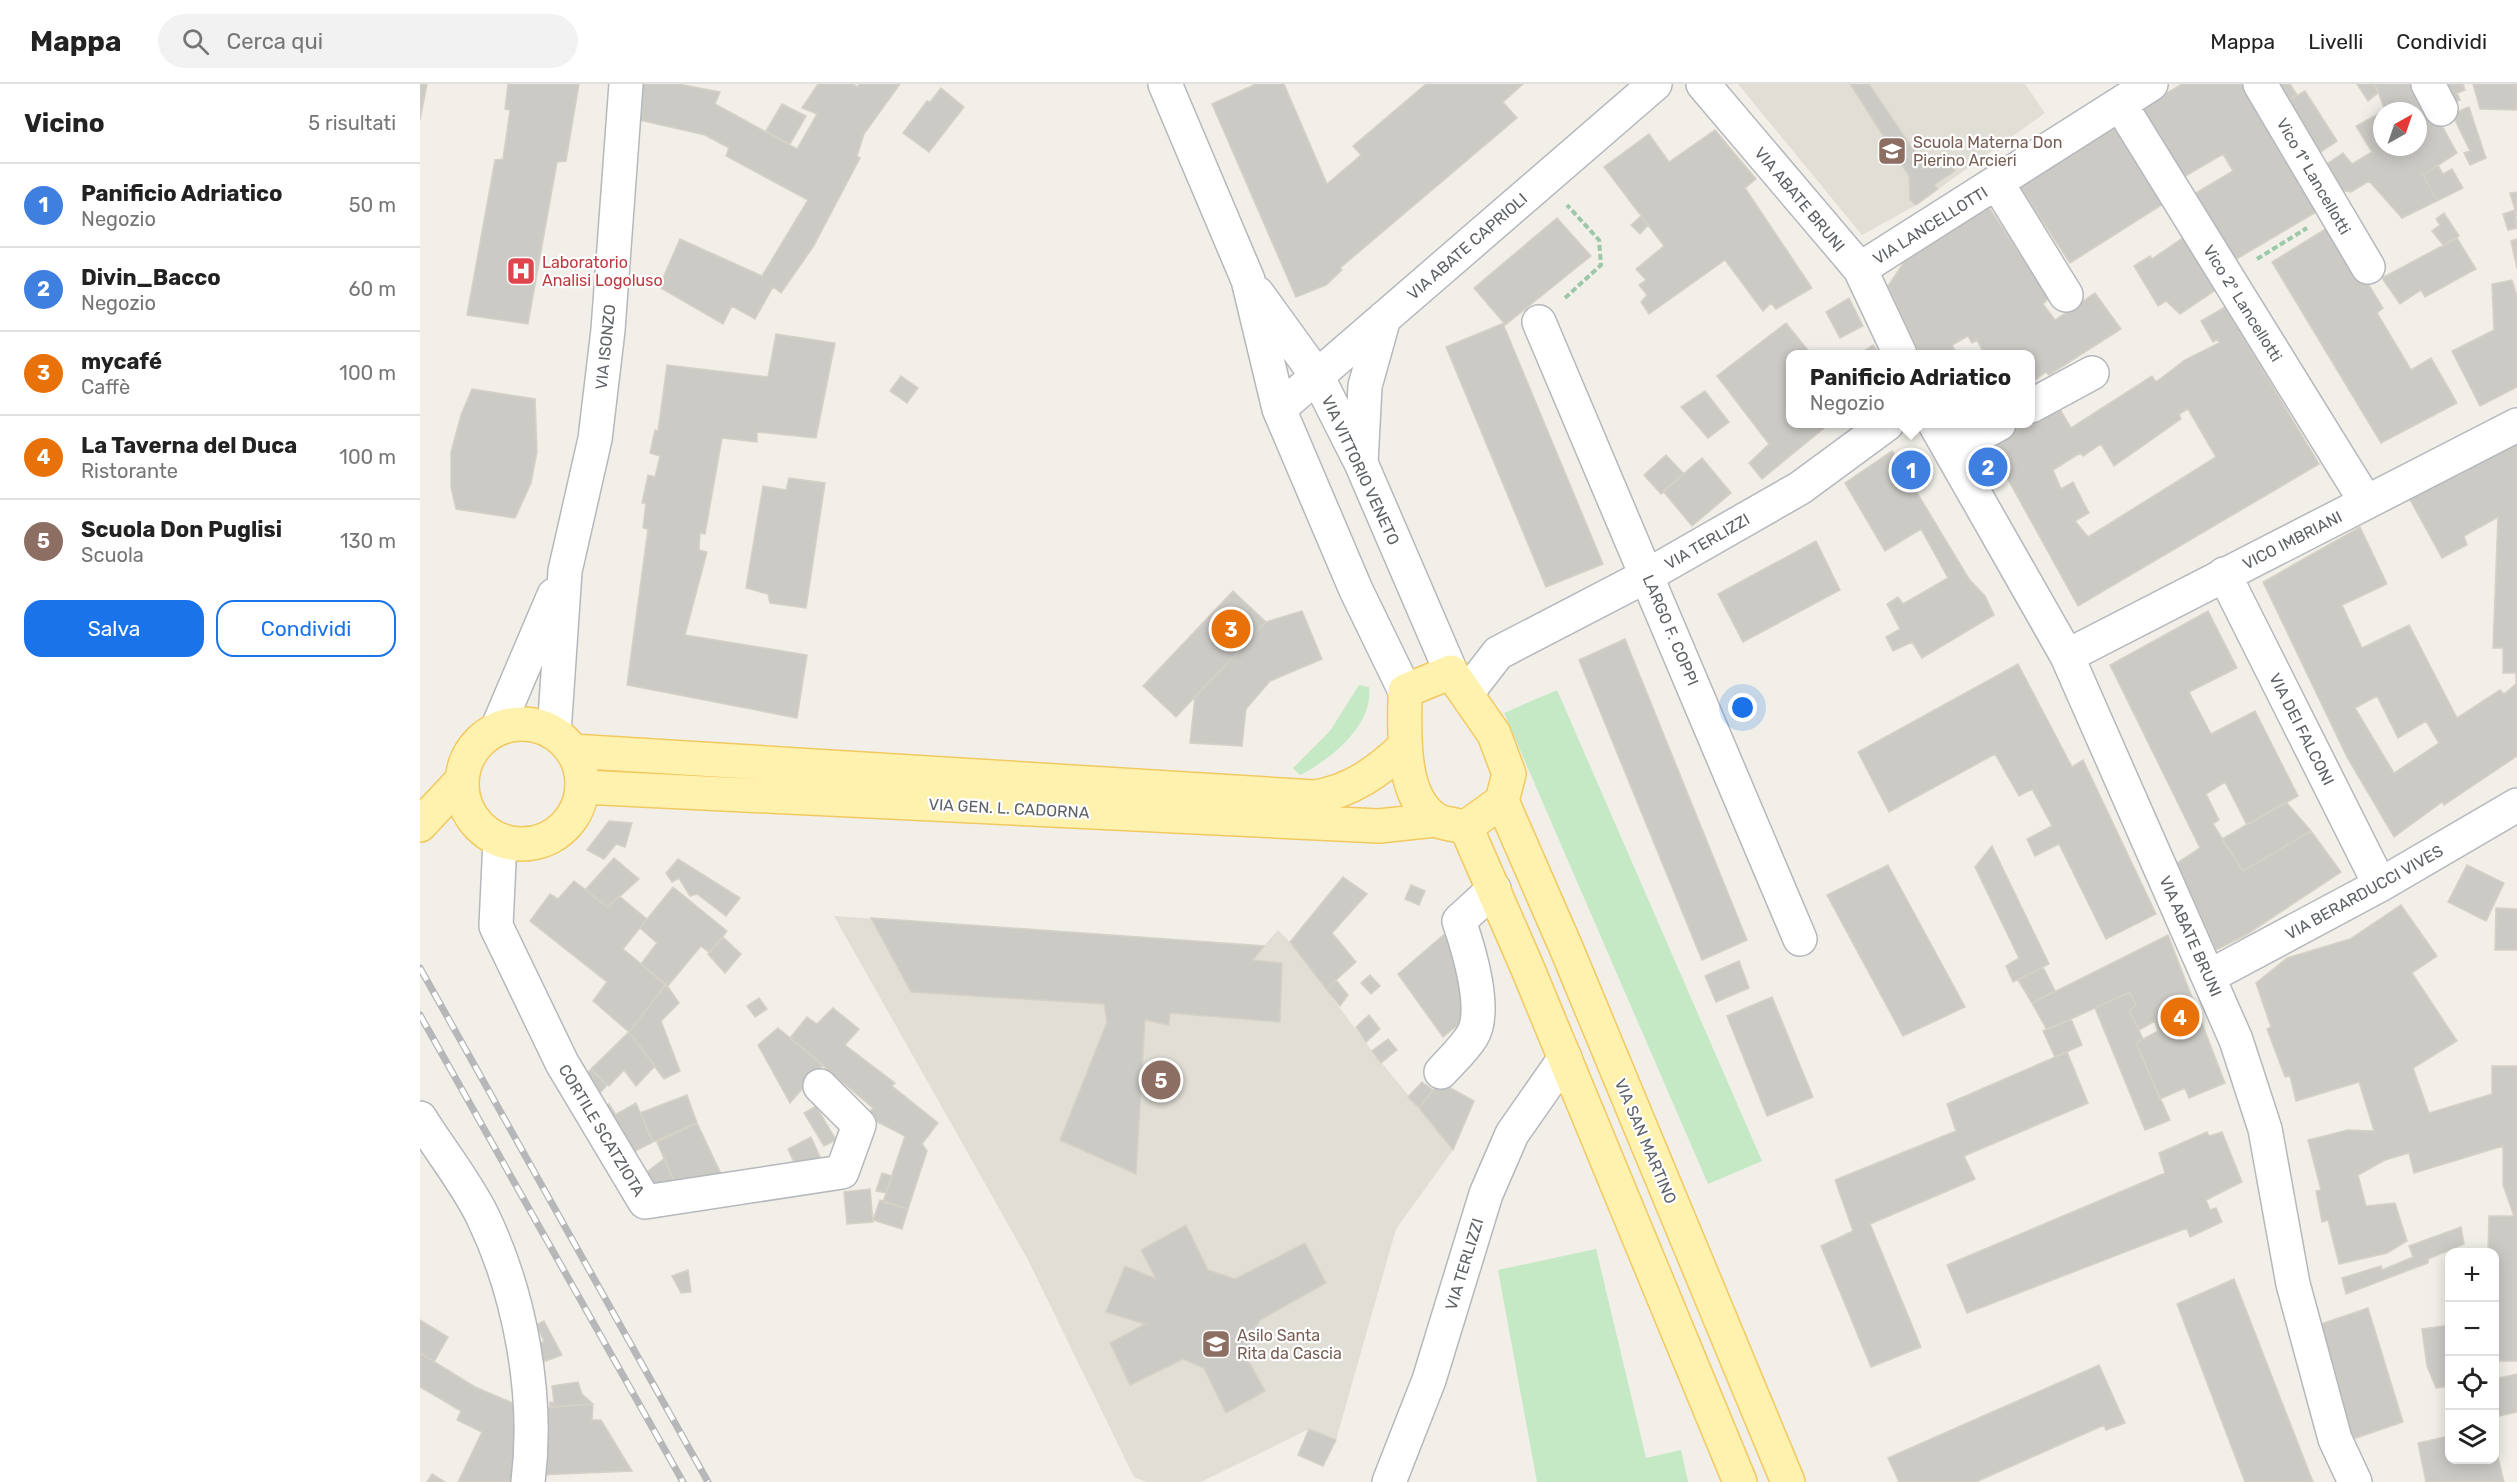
<!DOCTYPE html>
<html lang="it">
<meta charset="utf-8">
<style>
body{margin:0;font-family:Rubik,sans-serif;background:#f2f2f2;color:#222}
.controls{position:absolute;right:18px;bottom:18px;display:grid;overflow:hidden;border-radius:12px;box-shadow:0 3px 15px #0003}
.controls button{width:54px;height:54px;display:grid;place-items:center;padding:0;border:0;border-bottom:2px solid #e0e0e0;background:#fff;color:#222;font:30px sans-serif}
.compass{position:absolute;left:1953px;top:18px;width:54px;height:54px;border-radius:50%;background:#fff;box-shadow:0 3px 15px #0003;rotate:40deg}
.you{position:absolute;left:1323px;top:624px;width:21px;height:21px;margin:-15px;border:4px solid #fff;border-radius:50%;background:#1a73e8;box-shadow:0 0 0 9px #1a73e833}
.badge{display:grid;place-items:center;width:39px;height:39px;border-radius:50%;background:#1a73e8;color:#fff;font-size:20px;font-weight:700}
.pin{position:absolute;translate:-50% -50%;border:3px solid #fff;box-shadow:0 2px 6px #0006}
.popup{position:absolute;left:1366px;top:266px;width:249px;height:78px;box-sizing:border-box;display:grid;place-content:center;border-radius:12px;background:#fff;filter:drop-shadow(0 2px 4px #0005);font-size:20px;white-space:nowrap;color:#767676}
.popup b{font-size:22px;color:#222}
.popup::after{content:'';position:absolute;left:50%;top:100%;margin-left:-12px;border:12px solid transparent;border-top-color:#fff}
.list{margin:0;padding:0;list-style:none}
h2{display:flex;justify-content:space-between;align-items:center;height:78px;margin:0;padding:0 24px;font-size:26px}
h2 small{font-size:20px;font-weight:400;color:#767676}
.list li{display:grid;grid-template-columns:39px 1fr auto;gap:18px;align-items:center;box-sizing:border-box;height:84px;padding:0 24px;border-top:2px solid #e0e0e0}
.list b{display:block;font-size:22px;white-space:nowrap}
.list p{margin:0;font-size:20px;white-space:nowrap;color:#767676}
.list em{font-size:20px;font-style:normal;color:#767676}
.actions{display:flex;gap:12px;padding:18px 24px}
.actions a{flex:1;padding:14px 0;border:2px solid #1a73e8;border-radius:18px;text-align:center;font-size:21px;color:#1a73e8}
.actions .main{background:#1a73e8;color:#fff}
.icon{flex:none;width:33px;height:33px;fill:none;stroke:currentColor;stroke-width:2;stroke-linecap:round;stroke-linejoin:round}
.map{position:relative;flex:none;width:2097px;height:1398px;overflow:hidden}
header{display:flex;align-items:center;gap:36px;box-sizing:border-box;height:84px;padding:0 30px;background:#fff;border-bottom:2px solid #e0e0e0}
header strong{font-size:28px}
nav{display:flex;gap:33px;margin-inline-start:auto;font-size:21px}
.search{width:420px;height:54px;background:#f2f2f2;display:flex;align-items:center;gap:15px;box-sizing:border-box;padding:0 21px;border-radius:33px;color:#767676;font-size:22px}
main{display:flex}
aside{flex:1;background:#fff}
.map>svg:first-child{display:block}
.education{fill:#e1ded6}
.green{fill:#c5e8c5}
.building{fill:#cccac5;stroke:#d6d1c6;stroke-width:1.5;fill-rule:evenodd}
.lines{fill:none;stroke-linecap:round;stroke-linejoin:round}
.minor-casing{stroke:#b5b8bc;stroke-width:36}
.major-casing{stroke:#f2c960;stroke-width:36}
.path{stroke:#9cc7a9;stroke-width:4;stroke-dasharray:6 3;stroke-linecap:butt}
.minor{stroke:#fff;stroke-width:33}
.major{stroke:#fff2af;stroke-width:33}
.rail-casing{stroke:#b6b7b8;stroke-width:7}
.rail{stroke:#fff;stroke-width:4.5;stroke-dasharray:14;stroke-linecap:butt}
.labels{text-anchor:middle;stroke-width:4.5;stroke-linejoin:round;paint-order:stroke}
.education-label{font-size:16px;fill:#785e54;stroke:#fff;text-anchor:start}
.street-label{font-size:16px;fill:#5f6368;stroke:#fff}
.health-label{font-size:16px;fill:#be3a42;stroke:#fff;text-anchor:start}
</style>
<header>
<strong>Mappa</strong>
<div class="search"><svg class="icon" aria-label="search" viewBox="0 0 24 24"><circle cx="10" cy="10" r="6"/><path d="M15 15l6 6"/></svg>Cerca qui</div>
<nav><a>Mappa</a><a>Livelli</a><a>Condividi</a></nav>
</header>
<main>
<aside>
<h2>Vicino<small>5 risultati</small></h2>
<ul class="list">
<li><span class="badge" style="background:#3f7fe0">1</span><div><b>Panificio Adriatico</b><p>Negozio</p></div><em>50 m</em></li>
<li><span class="badge" style="background:#3f7fe0">2</span><div><b>Divin_Bacco</b><p>Negozio</p></div><em>60 m</em></li>
<li><span class="badge" style="background:#e8710a">3</span><div><b>mycafé</b><p>Caffè</p></div><em>100 m</em></li>
<li><span class="badge" style="background:#e8710a">4</span><div><b>La Taverna del Duca</b><p>Ristorante</p></div><em>100 m</em></li>
<li><span class="badge" style="background:#8d6e63">5</span><div><b>Scuola Don Puglisi</b><p>Scuola</p></div><em>130 m</em></li>
</ul>
<div class="actions"><a class="main">Salva</a><a>Condividi</a></div>
</aside>
<div class="map">
<svg width="2097" height="1398" viewBox="0 0 2097 1398">
<rect width="100%" height="100%" fill="#f1efe8"/>
<!-- education -->
<path class="education" d="M1318 0H1605L1625 29 1496 121 1442 151Z
M414 832 844 862 858 846 870 858 952 967 1033 1066 976 1145 916 1356 889 1345 781 1398H726L714 1393 607 1174Z"/>
<!-- green -->
<path class="green" d="M939 601 949 603C954 641 910 676 880 691L873 684 910 647Z
M1137 606 1342 1077 1288 1100 1084 629Z
M1176 1165 1226 1374 1261 1366 1268 1398H1117L1078 1186Z"/>
<!-- building -->
<path class="building" d="M0 0H7L0 36Z
M88 0H159L146 77 137 78 108 240 47 231 75 76 83 75 90 26 85 25Z
M221 0H259L300 8 295 20 377 65 397 30 382 24 398 0H433L438 3 439 0H480L444 50 437 72 440 74 393 163 361 209 353 203 335 235 312 222 303 240 239 203 260 155 342 192 388 116 306 72 309 64 285 51 219 36Z
M836 0H864L907 100 941 71 933 62 1006 0H1103L1083 18 1097 34 920 184 922 186 906 201 876 213 792 20Z
M1430 0H1449L1504 81 1523 69 1535 87 1514 101 1518 105 1496 121 1490 116 1489 92Z
M1762 0H1824L1898 127 1808 180 1769 113 1813 87 1803 70 1757 97 1716 27Z
M1850 0H1870L1877 11 1862 20Z
M1937 0H1955L1958 9 1948 17Z
M1955 0H1999L2037 69 2003 91 2017 117 1982 134 1949 97 1931 108 1913 105 1901 84 1923 69 1932 80 1952 68 1936 42 1962 28V63H1998V27H1963L1965 26Z
M2015 0H2043L2045 6 2037 9 2040 16 2026 23Z
M2053 0H2097V26L2060 25Z
M521 4 544 23 509 68 483 49 507 17 510 18Z
M1885 7 1917 57 1892 74 1862 20Z
M362 20 386 32 370 60 346 47Z
M2049 23 2066 74 2050 81 2044 69 2050 67 2032 30Z
M1695 40 1743 120 1650 179 1600 103Z
M1295 46 1336 95 1325 104 1392 204 1356 225 1351 219 1343 227 1305 176 1229 230 1221 218 1227 211 1219 201 1226 196 1216 185 1244 162 1184 83 1229 50 1249 78Z
M2018 81 2023 90 2032 85 2043 104 2017 117 2003 91Z
M2097 108V132L2090 109Z
M1568 122 1629 214 1623 220 1635 236 1675 209 1701 245 1629 291 1626 288 1611 299V270H1564L1557 256 1552 259 1548 252 1532 261 1537 270H1500L1468 202 1484 178Z
M2095 126 2097 144 2088 146 2083 130Z
M2024 129 2039 152 2023 161 2012 147 2020 141 2016 135Z
M1221 132 1228 141 1220 150 1211 141Z
M1137 134 1171 172 1084 242 1183 480 1126 503 1026 263 1084 239 1054 204Z
M1912 141 1963 224 1957 229 1991 286 2011 274 2037 319 1961 359 1852 178Z
M1764 153 1797 205 1760 230 1746 217 1738 222 1714 182 1730 172 1732 175Z
M2037 154 2056 185 2005 213 2001 206 1980 220 1962 194Z
M2097 155V185L2091 157Z
M2092 196 2097 212V303L2060 322 2032 267 2074 246 2072 200Z
M1429 214 1443 242 1420 254 1406 228Z
M1805 223 1899 380 1658 522 1569 361 1604 340H1611V335L1637 320 1651 344 1732 292 1736 298 1765 276 1799 259 1798 255 1793 258 1781 237ZM1768 325 1796 373 1668 453 1655 437 1669 429 1653 398 1641 405 1633 386 1660 369 1663 372 1681 360 1694 382 1761 335 1759 330Z
M1366 239 1391 270H1371V340H1409L1342 395 1329 379 1349 360 1297 292Z
M356 250 415 259 396 354 337 348V358L302 354 285 450 280 449 279 466 287 468 265 551 387 571 377 634 207 601 228 445 223 444 226 419H222L228 391 235 393 240 372 230 369 235 346 238 347 247 281 348 293Z
M1453 261 1459 270H1440Z
M481 292 498 304 487 319 470 307Z
M52 305 115 315 117 368 111 399 95 434 36 425 31 403V368L41 331Z
M1285 307 1309 338 1288 354 1261 323Z
M2097 357V672L2024 721 2022 718 1974 753 1927 673 1843 498 1940 443 1967 500 1922 521 1942 564 1989 541 2037 634 2080 606 2084 610 2096 600V589H2083V564H2073L2078 433 2044 452 2047 461 2022 474 1988 412 2034 385 2039 391ZM1957 612 1978 654 2006 637 2019 659 1974 689 1935 624Z
M1472 367 1549 495 1565 512 1574 531 1502 574 1492 558 1473 567 1466 553 1480 545 1467 520 1478 513 1483 520 1528 494 1501 445 1465 467 1425 399Z
M1246 371 1264 390 1241 410 1224 391Z
M1282 374 1311 409 1272 442 1243 407Z
M369 394 405 399 386 524 350 519 348 510 326 504 343 402 366 406Z
M1396 457 1420 506 1323 558 1298 510Z
M813 507 846 538 756 633 723 602Z
M882 527 902 575 850 597 826 625 822 662 770 659 775 613 846 538Z
M1788 527 1817 584 1769 608 1791 650 1835 627 1878 712 1827 741 1805 698 1786 710 1799 736 1793 740 1823 787 1891 747 1921 788 1826 851 1796 866 1757 779 1780 764 1690 581Z
M1205 555 1327 856 1282 876 1159 576Z
M1598 580 1652 683 1663 676 1736 830 1686 855 1639 760 1615 772 1607 755 1632 742 1612 705 1599 712 1575 670 1469 728 1438 668Z
M1866 718 1891 747 1823 787 1802 755Z
M189 737 212 739 205 763 196 760 184 775 167 766Z
M1572 762 1629 880 1593 898 1586 882 1599 874 1555 783Z
M194 774 219 795 188 823 165 806Z
M258 775 320 814 306 832 277 810 270 812 259 794 252 798 246 789Z
M1468 781 1545 923 1483 952 1407 811Z
M2047 781 2084 799 2066 837 2028 818Z
M923 793 947 810 912 849 936 878 906 905 870 858Z
M154 797 188 823 199 812 227 835 203 865 246 900 209 948 173 917 187 898 110 837 130 810 138 815Z
M991 801 1005 807 999 821 985 815Z
M253 803 307 847 290 869 281 862 247 903 221 880 237 859 220 844Z
M1981 821 2017 872 1992 889 2037 957 1993 984 2009 1029 2072 1010V982H2097V1277H2074V1168H2068L2069 1132H2094L2083 1101V1062L1994 1089 1989 1069 1965 1076 1938 1091 1946 1122 1975 1119 1987 1157 1967 1169 1919 1180 1908 1136 1902 1138 1896 1107 1901 1106 1888 1056 1928 1046 1954 1047 1939 998 1876 1017 1870 992 1865 993 1847 945 1851 943 1836 899 1867 874 1930 855Z
M2076 824 2097 825V866H2075Z
M451 834 844 862 833 876 862 879 860 938 750 929 749 941 725 936 716 1090 640 1056 687 938 684 920 491 908Z
M1028 847 1047 920 1039 940 1023 953 978 890Z
M1748 851 1805 999 1769 1014 1765 1004 1740 1015 1716 959 1738 947 1735 937 1719 946 1709 926 1716 922 1710 908 1627 946 1612 919Z
M303 853 321 870 305 889 288 870Z
M1319 877 1329 904 1296 918 1285 892Z
M1623 883 1635 907 1612 919 1598 896Z
M950 891 960 902 951 910 941 899Z
M916 896 928 911 920 922 906 905Z
M246 900 259 919 241 937 260 987 244 995 209 948Z
M1710 908 1716 922 1709 926 1723 955 1716 959 1750 1036 1725 1046 1675 924Z
M1352 913 1393 1013 1347 1032 1307 932Z
M339 914 347 925 335 933 327 922Z
M413 924 439 945 425 961 475 999 472 1002 518 1039 502 1060 507 1067 488 1125 463 1118 485 1052 446 1032 453 1024 370 954 387 933 397 940Z
M949 931 960 945 946 958 936 943Z
M1651 935 1662 961 1635 973 1623 947Z
M358 944 403 981 370 1019 338 961Z
M209 948 235 982 216 1002 204 986 189 1002 171 985Z
M968 955 977 966 961 979 952 967Z
M1647 968 1668 1019 1544 1072 1555 1095 1450 1140 1501 1263 1451 1283 1401 1162 1433 1147 1415 1096 1536 1047 1527 1020Z
M171 985 187 1001 172 1018 158 999Z
M1002 998 1013 1006 999 1024 988 1013Z
M1020 998 1054 1017 1033 1066 999 1024Z
M267 1011 277 1039 233 1058 220 1029Z
M216 1019 233 1058 202 1074 182 1038Z
M189 1020 196 1031 182 1038 178 1027Z
M396 1022 416 1056 404 1062 384 1029Z
M277 1039 303 1094 277 1100 273 1092 256 1102 237 1058Z
M1787 1048 1789 1052 1802 1048 1822 1098 1786 1116 1790 1126 1796 1124 1802 1138 1770 1153 1767 1144 1547 1229 1527 1181 1745 1089 1739 1069Z
M391 1053 401 1075 378 1087 368 1065Z
M244 1075 256 1102 240 1108 227 1088Z
M462 1089 472 1092 466 1109 456 1107Z
M450 1105 453 1138 427 1140 424 1108Z
M460 1116 488 1125 482 1145 453 1136Z
M766 1141 788 1186 815 1195 885 1159 906 1199 840 1236 824 1269 845 1307 806 1329 784 1284 763 1275 710 1301 690 1259 725 1240 686 1228 705 1182 736 1195 721 1166Z
M2041 1143 2044 1160 2008 1175V1179L1926 1210 1922 1194 1961 1182 1962 1186 1993 1173 1989 1162Z
M268 1186 271 1208 261 1209 252 1192Z
M1814 1195 1893 1398H1825L1757 1220Z
M1948 1224 1983 1338 1930 1356 1895 1242Z
M0 1236 28 1253 14 1278 0 1269Z
M124 1237 142 1271 123 1278 116 1261 124 1257 116 1241Z
M2030 1241V1302L2016 1304 2007 1282 2002 1245Z
M0 1269 55 1303 102 1323 91 1398H38L62 1348 37 1336 41 1327 0 1303Z
M1679 1281 1705 1339 1686 1346 1684 1341 1556 1398H1479L1468 1374Z
M2097 1290V1328L2074 1333V1295Z
M158 1298 162 1310 173 1320 130 1323V1318L134 1319 132 1302Z
M173 1320 172 1336H181L212 1387 119 1391 125 1324Z
M889 1345 916 1356 903 1382 878 1371Z
M2030 1352V1376H2074V1357L2084 1398H2006L1998 1359Z
M12 1390 25 1398H7Z"/>
<g class="lines">
<!-- minor casing -->
<g class="minor-casing">
<path id="minor" d="M745 0 828 196 859 325 936 506 985 607
M1283 0 1440 185 1480 270
M1840 0 1948 183
M2008 0 2021 25
M1700 20 1946 418
M1577 99 1646 211
M1440 185 1731 0
M837 209 897 292 941 379 1031 588
M1119 238 1380 855
M1611 322 1672 289
M859 325 1235 0
M1515 340 1647 572 1816 956 1845 1045 1873 1200 1915 1355 1935 1398
M1530 366 1579 340
M941 379 945 302 964 234
M1804 490 1960 801
M1647 572 2097 341
M1047 609 1078 569 1228 491 1380 404 1467 340
M77 645 134 511
M134 649 145 487 175 355 188 246 206 0
M80 756 76 842 142 979 225 1118 422 1088 439 1041 400 1002
M1790 892 1960 801 2097 721
M1021 988C1031 977 1044 965 1052 952 1068 927 1048 863 1039 837L1074 805
M0 1034C20 1066 45 1097 62 1131 100 1209 119 1311 108 1398
M969 1398 1009 1296 1066 1110 1092 1050 1145 974"/>
</g>
<!-- major casing -->
<g class="major-casing">
<path id="major" d="M1031 588 1074 650 1089 690 1082 717 1046 743C1037 741 1022 740 1015 735 979 711 985 644 985 607Z
M42 700a60 60 0 1 1 120 0a60 60 0 1 1-120 0Z
M152 667 895 713C931 707 958 688 984 663
M162 703 959 742 1015 736
M1082 717 1147 866 1368 1398
M0 741 42 696
M1046 743 1107 883 1320 1398"/>
</g>
<!-- path -->
<path class="path" d="M1837 175 1887 144
M1145 214 1181 181 1179 156 1147 121"/>
<!-- minor -->
<use href="#minor" class="minor"/>
<!-- major -->
<use href="#major" class="major"/>
<!-- rail casing -->
<g class="rail-casing">
<path id="rail" d="M0 884 288 1398
M0 931 263 1398"/>
</g>
<!-- rail -->
<use href="#rail" class="rail"/>
</g>
<!-- icons -->
<defs>
<g id="school-square" transform="scale(1.5)"><rect x="-9" y="-9" width="18" height="18" rx="4" fill="#8d6e63" stroke="#fff"/><path d="M0-5L7-2L0 1L-7-2ZM-4 1L0 2.5L4 1V4Q0 6-4 4Z" fill="#fff"/></g>
<g id="hospital-square" transform="scale(1.5)"><rect x="-9" y="-9" width="18" height="18" rx="4" fill="#e0444e" stroke="#fff"/><path d="M-5-5h3v3.5h4V-5h3V5h-3V1.5h-4V5h-3Z" fill="#fff"/></g>
</defs>
<g fill-rule="evenodd">
<use href="#school-square" x="1472" y="67"/>
<use href="#hospital-square" x="101" y="187"/>
<use href="#school-square" x="796" y="1260"/>
</g>
<g class="labels">
<!-- education labels -->
<g class="education-label">
<text x="1493" y="64">Scuola Materna Don<tspan x="1493" dy="18">Pierino Arcieri</tspan></text>
<text x="817" y="1257">Asilo Santa<tspan x="817" dy="18">Rita da Cascia</tspan></text>
</g>
<!-- street labels -->
<g class="street-label">
<text transform="translate(1894 92) rotate(60)" y="6">Vico 1º Lancellotti</text>
<text transform="translate(1380 115) rotate(50)" y="6">VIA ABATE BRUNI</text>
<text transform="translate(1510 141) rotate(-32)" y="6">VIA LANCELLOTTI</text>
<text transform="translate(1047 162) rotate(-41)" y="6">VIA ABATE CAPRIOLI</text>
<text transform="translate(1823 219) rotate(58)" y="6">Vico 2º Lancellotti</text>
<text transform="translate(185 263) rotate(-84)" y="6">VIA ISONZO</text>
<text transform="translate(941 386) rotate(65)" y="6">VIA VITTORIO VENETO</text>
<text transform="translate(1872 456) rotate(-27)" y="6">VICO IMBRIANI</text>
<text transform="translate(1287 457) rotate(-30)" y="6">VIA TERLIZZI</text>
<text transform="translate(1251 546) rotate(67)" y="6">LARGO F. COPPI</text>
<text transform="translate(1882 645) rotate(63)" y="6">VIA DEI FALCONI</text>
<text transform="translate(589 724) rotate(3)" y="6">VIA GEN. L. CADORNA</text>
<text transform="translate(1944 808) rotate(-29)" y="6">VIA BERARDUCCI VIVES</text>
<text transform="translate(1771 852) rotate(66)" y="6">VIA ABATE BRUNI</text>
<text transform="translate(182 1046) rotate(59)" y="6">CORTILE SCATZIOTA</text>
<text transform="translate(1226 1057) rotate(67)" y="6">VIA SAN MARTINO</text>
<text transform="translate(1044 1180) rotate(-73)" y="6">VIA TERLIZZI</text>
</g>
<!-- health labels -->
<g class="health-label">
<text x="122" y="184">Laboratorio<tspan x="122" dy="18">Analisi Logoluso</tspan></text>
</g>
</g>
</svg>
<div class="controls">
<button>+</button>
<button>−</button>
<button><svg class="icon" aria-label="locate" viewBox="0 0 24 24"><circle cx="12" cy="12" r="6"/><path d="M12 2v4M12 18v4M2 12h4M18 12h4"/></svg></button>
<button><svg class="icon" aria-label="layers" viewBox="0 0 24 24"><path d="M12 4l9 5-9 5-9-5zM3 14l9 5 9-5"/></svg></button>
</div>
<svg class="compass" viewBox="-18 -18 36 36"><path d="M0-13l5 13h-10z" fill="#e53935"/><path d="M0 13l5-13h-10z" fill="#767676"/></svg>
<div class="you"></div>
<div class="pin badge" style="left:1491px;top:386px;background:#3f7fe0">1</div>
<div class="popup"><b>Panificio Adriatico</b>Negozio</div>
<div class="pin badge" style="left:1568px;top:383px;background:#3f7fe0">2</div>
<div class="pin badge" style="left:811px;top:545px;background:#e8710a">3</div>
<div class="pin badge" style="left:1760px;top:933px;background:#e8710a">4</div>
<div class="pin badge" style="left:741px;top:996px;background:#8d6e63">5</div>
</div>
</main>
